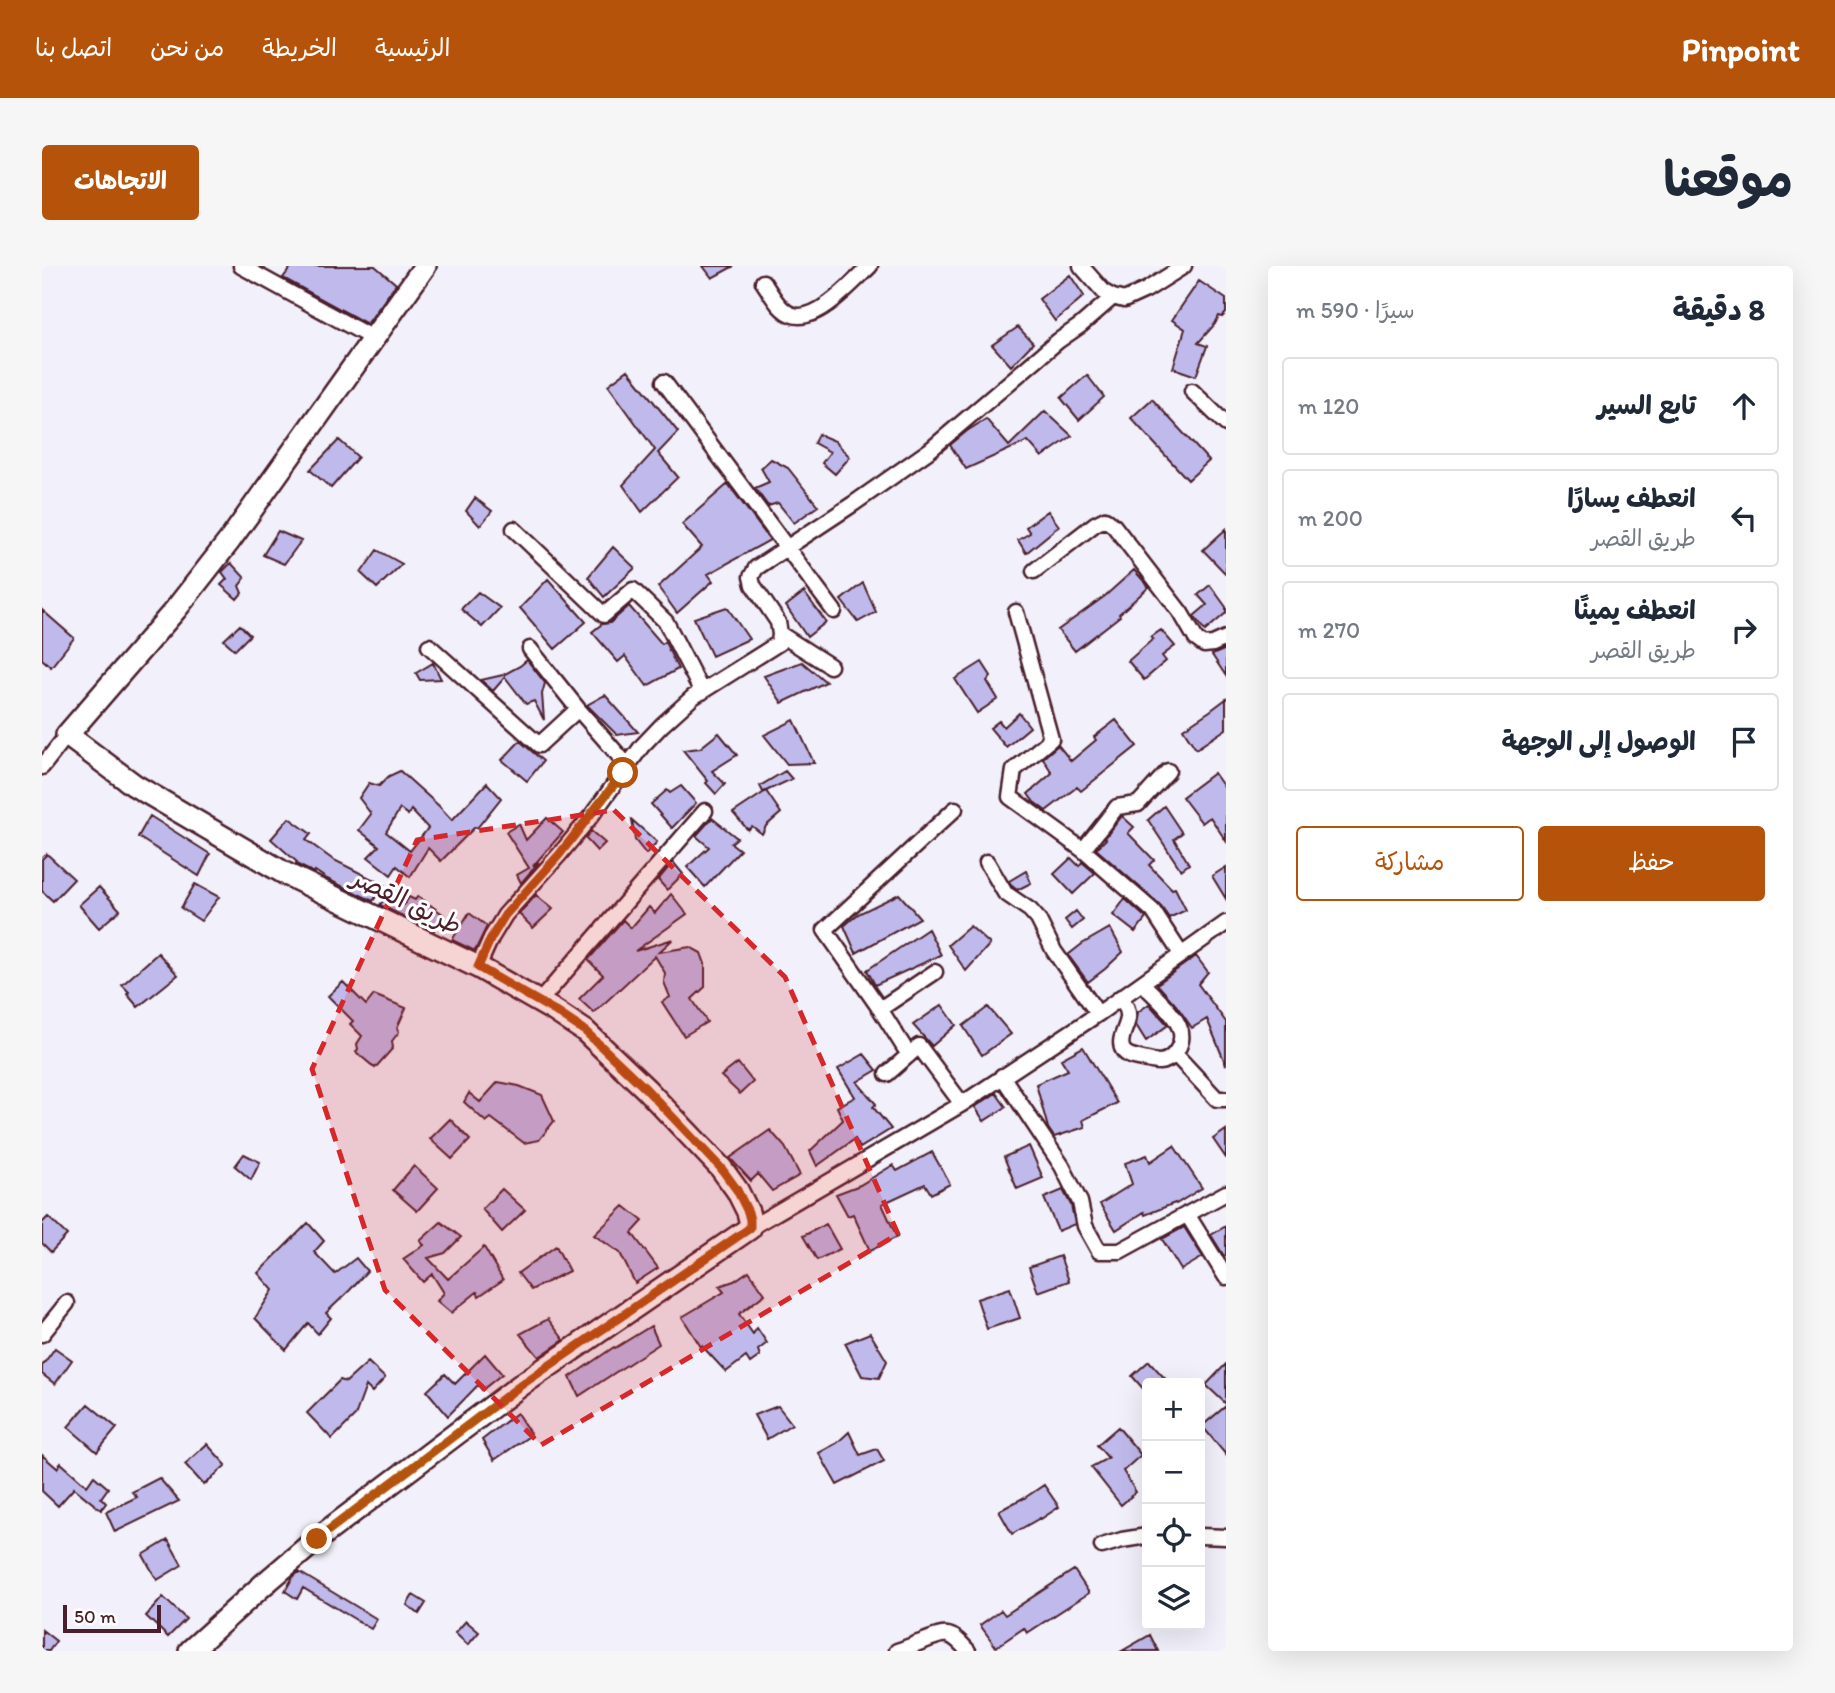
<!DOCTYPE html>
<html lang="ar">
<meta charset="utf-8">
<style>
body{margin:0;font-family:Itim,"Playpen Sans Arabic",sans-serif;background:#f6f6f7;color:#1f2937;direction:rtl}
.controls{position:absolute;right:21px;bottom:21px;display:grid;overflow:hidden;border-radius:7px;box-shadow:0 7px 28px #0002}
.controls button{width:63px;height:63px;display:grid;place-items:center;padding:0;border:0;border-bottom:2px solid #e0e1e3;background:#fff;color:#1f2937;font:35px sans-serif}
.scale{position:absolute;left:21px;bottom:18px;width:98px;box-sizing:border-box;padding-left:7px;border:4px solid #4a1f2b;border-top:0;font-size:19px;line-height:24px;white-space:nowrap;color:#4a1f2b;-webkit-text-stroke:5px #fff;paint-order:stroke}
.stop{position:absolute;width:21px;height:21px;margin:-16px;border:5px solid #b45309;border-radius:50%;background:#fff}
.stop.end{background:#b45309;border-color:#fff;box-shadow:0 2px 7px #0008}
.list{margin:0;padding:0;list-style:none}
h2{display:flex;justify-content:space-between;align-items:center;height:91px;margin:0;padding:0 28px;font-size:30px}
h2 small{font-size:23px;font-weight:400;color:#747a83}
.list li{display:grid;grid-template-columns:46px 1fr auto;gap:21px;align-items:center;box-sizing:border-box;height:98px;margin:0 14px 14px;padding:0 14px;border:2px solid #e0e1e3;border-radius:7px}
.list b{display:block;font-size:26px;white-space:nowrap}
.list p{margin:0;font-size:23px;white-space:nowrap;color:#747a83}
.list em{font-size:23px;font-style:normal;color:#747a83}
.actions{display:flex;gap:14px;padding:21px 28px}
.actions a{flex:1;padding:16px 0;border:2px solid #b45309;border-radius:7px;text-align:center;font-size:24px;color:#b45309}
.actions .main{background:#b45309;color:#fff}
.icon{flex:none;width:38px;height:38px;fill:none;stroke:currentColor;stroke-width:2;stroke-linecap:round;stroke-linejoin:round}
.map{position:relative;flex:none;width:1184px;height:1385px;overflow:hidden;direction:ltr;border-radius:7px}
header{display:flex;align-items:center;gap:42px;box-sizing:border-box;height:98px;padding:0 35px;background:#b45309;color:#fff}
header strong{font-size:33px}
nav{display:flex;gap:38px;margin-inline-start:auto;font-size:24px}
.intro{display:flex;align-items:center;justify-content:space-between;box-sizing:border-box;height:168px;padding:0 42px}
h1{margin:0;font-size:49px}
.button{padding:18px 32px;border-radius:7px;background:#b45309;color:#fff;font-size:24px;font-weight:700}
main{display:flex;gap:42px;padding:0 42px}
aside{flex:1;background:#fff;border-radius:7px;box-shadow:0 7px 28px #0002}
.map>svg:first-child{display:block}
.building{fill:#c0baec;stroke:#4a1f2b;stroke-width:2;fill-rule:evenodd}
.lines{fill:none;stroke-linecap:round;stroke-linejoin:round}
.street-casing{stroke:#4a1f2b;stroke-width:19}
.secondary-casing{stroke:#4a1f2b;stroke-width:26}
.street{stroke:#fff;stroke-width:14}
.secondary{stroke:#fff;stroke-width:21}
.route{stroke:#b45309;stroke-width:9}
.marked{fill:#d62828;fill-opacity:0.2;stroke:#d62828;stroke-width:5;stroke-dasharray:14 9;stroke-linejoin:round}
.labels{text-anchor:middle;stroke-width:6;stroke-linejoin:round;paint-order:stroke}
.street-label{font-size:26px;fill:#4a1f2b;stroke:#fff}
</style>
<header>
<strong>Pinpoint</strong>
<nav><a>الرئيسية</a><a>الخريطة</a><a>من نحن</a><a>اتصل بنا</a></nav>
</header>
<div class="intro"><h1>موقعنا</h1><a class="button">الاتجاهات</a></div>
<main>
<aside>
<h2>8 دقيقة<small>سيرًا · 590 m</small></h2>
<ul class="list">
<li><svg class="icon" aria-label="ahead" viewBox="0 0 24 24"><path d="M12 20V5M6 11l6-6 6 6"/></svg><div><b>تابع السير</b></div><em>120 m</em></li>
<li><svg class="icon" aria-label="left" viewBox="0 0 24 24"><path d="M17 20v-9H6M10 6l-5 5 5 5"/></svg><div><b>انعطف يسارًا</b><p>طريق القصر</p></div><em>200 m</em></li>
<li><svg class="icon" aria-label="right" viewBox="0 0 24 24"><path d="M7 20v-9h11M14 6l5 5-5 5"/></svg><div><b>انعطف يمينًا</b><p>طريق القصر</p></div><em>270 m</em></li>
<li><svg class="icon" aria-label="arrive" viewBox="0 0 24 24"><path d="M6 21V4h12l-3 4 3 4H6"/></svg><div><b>الوصول إلى الوجهة</b></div></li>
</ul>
<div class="actions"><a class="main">حفظ</a><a>مشاركة</a></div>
</aside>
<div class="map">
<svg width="1184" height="1385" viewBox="0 0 1184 1385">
<rect width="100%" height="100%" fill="#f2f1fb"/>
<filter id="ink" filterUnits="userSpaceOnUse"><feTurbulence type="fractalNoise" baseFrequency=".0143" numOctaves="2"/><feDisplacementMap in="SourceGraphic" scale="14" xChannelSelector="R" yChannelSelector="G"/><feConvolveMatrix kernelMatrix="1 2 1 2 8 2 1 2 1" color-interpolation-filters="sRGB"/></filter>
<g filter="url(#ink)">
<!-- building -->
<path class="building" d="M250 0H333L354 18 325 58 241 12Z
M661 0H692L670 12Z
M1028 9 1042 30 1013 55 997 33Z
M1157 15 1184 33V47L1180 51 1177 50 1173 58 1156 77 1165 80 1154 110 1131 102 1143 63 1130 54Z
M976 61 991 77 969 100 950 79Z
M586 104 636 166 616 187 636 211 600 246 581 219 613 184 566 119Z
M1045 109 1062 131 1037 154 1019 132Z
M1110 133 1167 195 1146 214 1089 152Z
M1003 145 1030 170 1000 191 986 175 924 203 908 179 925 165 944 153 967 180Z
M776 168 793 175 808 191 793 208 780 197 788 186 772 177Z
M297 174 316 191 289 222 268 204Z
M729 193 746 202 776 240 752 257 736 237 726 240 713 222 727 216 719 202Z
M686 218 728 274 666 308 671 315 635 347 616 321 660 281 640 258Z
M433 232 450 245 438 260 424 245Z
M1006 245 1017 260 984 287 976 274 988 267 984 261Z
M1184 263V308L1161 284Z
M236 265 259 275 242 298 221 289Z
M571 281 593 302 562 331 546 311Z
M335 284 360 298 335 322 319 307Z
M189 297 203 312 197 320 200 327 195 333 179 319 185 313 180 306Z
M1092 304 1107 321 1077 348 1078 350 1033 385 1016 364 1063 330Z
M506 313 544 356 513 383 478 342Z
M821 317 834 346 816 356 799 334Z
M1168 319 1184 341V347L1163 365 1152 350 1165 339 1156 329Z
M436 326 458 342 440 361 419 343Z
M762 326 784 356 765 371 744 340Z
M587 340 620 378 623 376 636 403 605 420 583 390 576 396 550 366 560 358 568 357Z
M685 341 707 373 670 390 652 352Z
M0 344 32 372 9 401 0 393Z
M198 359 208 369 193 384 182 374Z
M1119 364 1133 380 1120 390 1124 395 1102 414 1086 395 1111 373 1109 371Z
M1184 383V410L1170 389Z
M485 394 503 417 500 428 502 454 492 435 484 438 463 411 451 425 439 414 461 409 478 400Z
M760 396 784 416 740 437 722 410Z
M940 396 949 410 945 415 956 433 935 447 913 413Z
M391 397 399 413 378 414 374 407Z
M563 429 596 466 575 469 545 439Z
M1184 433V463L1154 483 1141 463 1168 445Z
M977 447 988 461 964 481 948 462 957 455 962 461Z
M752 454 772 497 745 498 722 469Z
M1074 454 1095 480 1039 525 1035 521 1004 545 992 536 986 528 1010 507 1001 492 1016 479 1029 495 1054 474 1052 471Z
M677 467 695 489 670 505 683 518 674 528 664 517 666 515 641 484 658 482Z
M478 475 501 495 485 515 460 494Z
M358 505 397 540 410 554 445 517 459 532 435 562 433 561 399 595 386 582 368 611 355 600 349 609 326 591 337 580 317 564 329 548 317 532 327 517 337 520 347 510ZM358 543 366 549 369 544 386 562 368 585 344 566Z
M743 505 750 513 724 525 739 547 724 560 720 568 710 560 706 564 691 547 724 525 721 526 718 520Z
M1172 507 1184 524V575L1168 551 1160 557 1140 531Z
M639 520 654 537 630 562 609 538 625 524 628 527Z
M1122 540 1140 567 1132 573 1147 598 1139 604 1106 554Z
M108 550 168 588 157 610 96 571Z
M1080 550 1092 561 1086 567 1112 594 1107 599 1130 623 1133 622 1144 644 1127 652 1117 638 1054 583 1064 573 1063 572Z
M247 552 269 568 264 574 290 593 342 619 331 635 285 613 273 605 272 607 254 598 255 596 229 573Z
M505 552 521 566 491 600 497 596 479 617 475 609 487 602 464 566 477 558 484 574Z
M670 552 695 572 689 577 698 584 663 621 645 601 667 581 654 570Z
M590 554 615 576 604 588 593 574Z
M549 565 563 577 555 585 543 572Z
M5 588 32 613 11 635 0 625V593Z
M1029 592 1037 600 1040 596 1053 607 1031 628 1012 608Z
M631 596 641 608 625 624 616 614Z
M1184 601V633L1170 610Z
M984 605 989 617 975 624 970 620 967 615Z
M153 618 177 631 159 655 139 642Z
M57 621 78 644 57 662 37 639Z
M629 628 645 648 593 685 631 673 617 686 648 681 659 687 663 698V721L650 733 665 756 642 770 620 736 628 731 622 716 623 707 613 690 552 747 537 733 561 709 546 694 581 654 589 662 607 641 613 647Z
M857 628 878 652 814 687 802 660 816 648Z
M494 629 511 643 491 662 477 648Z
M376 630 402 649 392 664 380 650 377 658 338 639 344 631 362 639 367 631 373 634Z
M1083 633 1104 652 1093 666 1071 649Z
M1034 645 1041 654 1030 663 1023 654Z
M427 647 445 660 433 685 410 674Z
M928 660 948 678 924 705 906 679Z
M1068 662 1081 686 1063 703 1046 716 1026 689 1040 678Z
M886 663 899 689 833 719 825 704Z
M116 687 136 709 96 741 85 728 87 726 80 719Z
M1154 690 1166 706 1156 718 1184 756V799L1165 753 1150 762 1134 739 1115 718Z
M301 716 324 739 332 729 364 742 355 762 357 766 350 775 351 782 333 802 314 786 316 783 315 778 320 770 308 758 311 755 286 730Z
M1107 738 1126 759 1104 775 1094 759 1096 746Z
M900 739 914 759 890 780 871 759Z
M946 741 969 768 940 789 921 760Z
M1041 781 1075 837 1041 854 1043 861 1012 871 1006 862 994 818 1026 804 1019 793Z
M822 788 835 804 815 816 834 838 831 841 849 863 818 882 813 873 775 900 768 885 801 854 795 841 813 831 796 803Z
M696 797 711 816 698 828 679 810Z
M456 816 477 820 500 829 512 855 497 874 482 877 449 852 444 856 422 836 427 827 438 836Z
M954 827 964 841 942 855 933 841Z
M408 853 428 874 410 893 388 873Z
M728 864 743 881 758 909 730 925 716 908 709 915 688 892Z
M1184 864V892L1171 873Z
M987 880 1001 912 975 923 962 891Z
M1132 880 1160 922 1134 938 1133 937 1103 949 1102 946 1074 964 1058 938 1090 918 1083 897 1105 889 1108 896Z
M890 886 908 918 889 928 883 918 840 938 855 971 828 985 811 948 806 950 794 928 818 919 851 899 855 905Z
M202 888 218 896 209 914 193 900Z
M372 900 396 922 375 945 351 924Z
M460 923 483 944 460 966 440 943Z
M1021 924 1029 939 1033 958 1016 965 1002 932Z
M582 940 601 955 590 967 616 1002 593 1017 578 987 552 969Z
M6 951 25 969 9 986 0 977V957Z
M399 956 419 971 403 987 386 992 406 1013 442 981 461 1014 437 1030 435 1026 409 1047 395 1035 402 1027 390 1008 381 1016 361 993 382 979 378 975Z
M266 957 282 975 272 986 293 1008 314 992 325 1005 308 1024 284 1047 289 1052 276 1068 266 1057 244 1084 213 1052 231 1024 216 1007Z
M784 958 798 983 775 994 761 970Z
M1184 960V989L1182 990 1169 969Z
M1142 961 1161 991 1139 1004 1120 973Z
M514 980 527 1005 489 1024 476 1007Z
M1018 990 1027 1015 996 1026 987 1001Z
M707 1005 723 1028 697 1048 711 1068 715 1062 725 1077 716 1084 718 1090 708 1097 704 1091 684 1106 660 1080 659 1081 640 1051 682 1026 677 1020 692 1015Z
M968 1022 978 1052 945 1063 935 1033Z
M506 1053 522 1074 497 1091 478 1068Z
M609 1060 617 1078 537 1130 528 1111 572 1081 573 1082Z
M828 1067 845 1095 837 1112 820 1110 803 1077Z
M13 1082 30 1094 13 1118 0 1108V1100Z
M443 1088 460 1108 440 1124 436 1119 406 1150 385 1125 403 1108 413 1118Z
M1107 1095 1127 1117H1105V1127L1090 1110Z
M326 1096 343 1112 330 1126 324 1120 313 1150 290 1173 265 1147 298 1114 304 1116Z
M1184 1098V1138L1164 1119Z
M46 1138 75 1162 55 1186 26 1161Z
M736 1140 750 1158 725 1173 712 1149Z
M1184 1140V1189L1160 1160Z
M475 1147 489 1169 452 1194 440 1174Z
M1076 1161 1099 1189 1081 1205 1094 1226 1079 1239 1049 1201 1066 1192 1055 1179Z
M807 1166 818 1189 835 1183 842 1195 795 1219 777 1187 795 1177Z
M165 1178 184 1199 162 1219 143 1198Z
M0 1189 15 1202 19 1197 45 1220 52 1210 66 1222 59 1232 64 1237 59 1244 32 1222 16 1240 0 1225Z
M117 1212 137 1235 73 1266 64 1246 95 1231 90 1226Z
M1002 1219 1017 1241 999 1253 998 1252 970 1268 957 1245 981 1232V1233Z
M126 1274 140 1299 115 1314 101 1289Z
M1032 1304 1047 1327 985 1367 982 1362 954 1381 938 1359 959 1344 963 1349Z
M257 1306 335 1353 329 1363 261 1322 255 1333 243 1325 251 1311Z
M371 1329 384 1337 377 1348 365 1339Z
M121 1331 144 1353 126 1371 104 1350Z
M424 1355 437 1366 426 1379 413 1367Z
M0 1364 14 1375 7 1385H0Z
M1108 1369 1116 1385H1080Z"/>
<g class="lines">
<!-- street casing -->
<g class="street-casing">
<path id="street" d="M199 0 332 73
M1039 0 1062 26 1071 31 1082 34 1104 24 1142 0
M721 16C729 27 737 45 751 49 775 57 812 15 828 0
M622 116 792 345
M1150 125 1184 158
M472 263 562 349 591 324 624 356 660 426
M992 305 1053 258 1063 253 1072 260 1139 347 1154 373 1162 379 1171 378 1184 372
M974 346 1009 473 972 504 968 531 1041 584
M738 368 788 400
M387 380 497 479 536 443
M488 383 536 443 586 500
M0 501 25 469
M1126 505 1096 538 1075 541 1041 584 1111 645 1139 688
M945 596 963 627 988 644 996 653 1012 685 1056 748
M436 701 449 672 463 649 517 589 550 549 600 480 620 459 651 431 737 377 738 368 736 356 711 319 709 311 714 302 811 238 888 184 1016 75 1039 59 1071 31
M1079 731C1083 738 1087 744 1086 752 1085 762 1075 774 1081 784 1085 791 1094 791 1101 793 1106 794 1112 796 1117 796 1132 795 1143 777 1138 763 1133 747 1111 729 1100 717
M497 736 663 545
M838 743 783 664 913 543
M1133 788 1175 833H1184
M867 789 838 743 893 706
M845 808 877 780 920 838
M960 810 1020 900 1038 936 1043 960 1057 985H1078L1184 927
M1145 948 1184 1011
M708 962 920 838 1056 748 1184 657
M0 1068 25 1037
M1158 1270 1184 1271
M1060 1280 1080 1274 1105 1270
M855 1385C864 1382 873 1378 882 1375 906 1365 909 1366 926 1385"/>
</g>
<!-- secondary casing -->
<g class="secondary-casing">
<path id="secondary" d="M148 1385 221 1319 275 1273 479 1119 708 962V954L706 946 695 924 679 902 604 823 543 765 513 745 436 701 244 608 92 519 25 469 134 343 188 274 383 0"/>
</g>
<!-- street -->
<use href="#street" class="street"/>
<!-- secondary -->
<use href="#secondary" class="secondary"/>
</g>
</g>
<g class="lines" filter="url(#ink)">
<!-- route -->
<path class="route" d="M275 1273 479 1119 708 962V954L706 946 695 924 679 902 604 823 543 765 513 745 436 701 449 672 463 649 517 589 581 507"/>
</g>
<!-- marked area -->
<path class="marked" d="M572 544 743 711 856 968 499 1179 343 1024 270 803 375 574Z"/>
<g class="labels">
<!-- street labels -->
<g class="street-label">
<text transform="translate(365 635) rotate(26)" y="9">طريق القصر</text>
</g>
</g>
</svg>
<div class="controls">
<button>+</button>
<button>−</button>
<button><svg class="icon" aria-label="locate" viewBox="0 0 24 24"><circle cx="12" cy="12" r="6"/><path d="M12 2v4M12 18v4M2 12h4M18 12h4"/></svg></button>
<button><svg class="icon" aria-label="layers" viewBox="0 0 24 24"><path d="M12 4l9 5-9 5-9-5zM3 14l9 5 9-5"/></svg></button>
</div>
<div class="scale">50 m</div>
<div class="stop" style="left:581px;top:507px"></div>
<div class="stop end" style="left:275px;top:1273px"></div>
</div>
</main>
